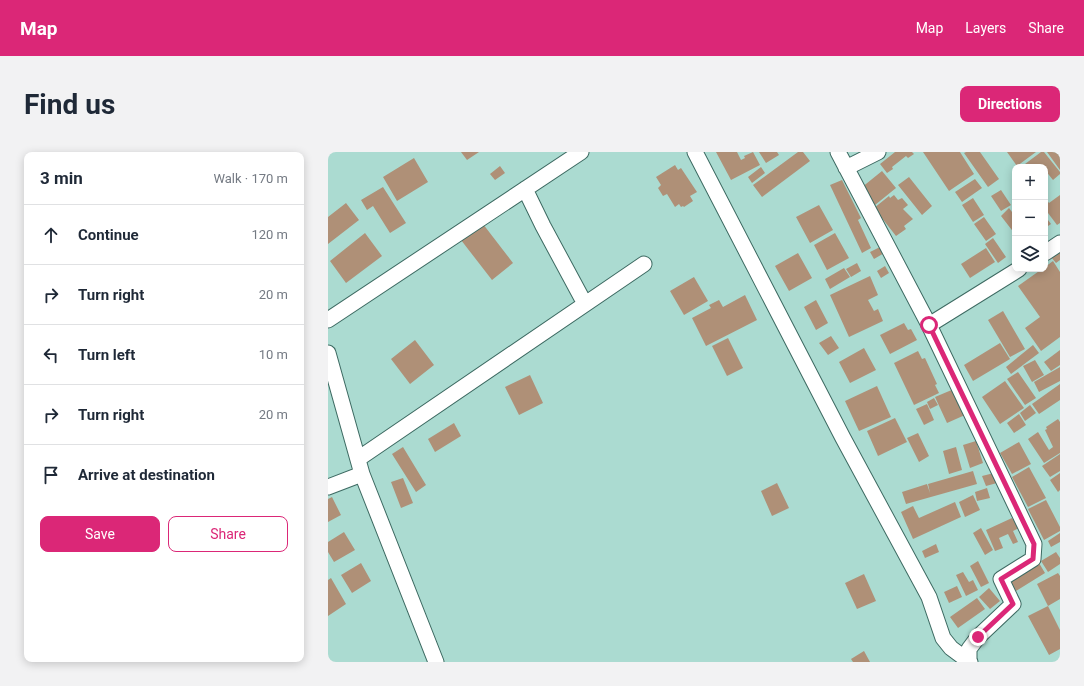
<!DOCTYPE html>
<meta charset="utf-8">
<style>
body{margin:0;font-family:Roboto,sans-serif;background:#f2f2f3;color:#1f2937}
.controls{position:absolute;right:12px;top:12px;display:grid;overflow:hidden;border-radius:8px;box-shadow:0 2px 10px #0003}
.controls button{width:36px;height:36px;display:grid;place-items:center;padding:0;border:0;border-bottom:1px solid #e0e1e3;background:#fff;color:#1f2937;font:20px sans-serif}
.stop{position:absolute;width:12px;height:12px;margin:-9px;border:3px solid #db2777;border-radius:50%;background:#fff}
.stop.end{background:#db2777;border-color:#fff;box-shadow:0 1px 4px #0008}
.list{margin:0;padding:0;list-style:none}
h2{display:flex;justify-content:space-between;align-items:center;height:52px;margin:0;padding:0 16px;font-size:17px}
h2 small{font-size:13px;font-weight:400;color:#747a83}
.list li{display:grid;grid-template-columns:26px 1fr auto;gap:12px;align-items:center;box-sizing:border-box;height:60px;padding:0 16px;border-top:1px solid #e0e1e3}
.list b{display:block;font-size:15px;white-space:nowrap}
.list em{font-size:13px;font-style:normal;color:#747a83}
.actions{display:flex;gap:8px;padding:12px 16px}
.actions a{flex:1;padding:9px 0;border:1px solid #db2777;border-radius:8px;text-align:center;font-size:14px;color:#db2777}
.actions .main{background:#db2777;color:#fff}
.icon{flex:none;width:22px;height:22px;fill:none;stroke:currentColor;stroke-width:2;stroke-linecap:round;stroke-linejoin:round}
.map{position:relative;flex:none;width:732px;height:510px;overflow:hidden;border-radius:8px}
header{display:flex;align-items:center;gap:24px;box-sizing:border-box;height:56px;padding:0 20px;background:#db2777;color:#fff}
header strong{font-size:19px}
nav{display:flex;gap:22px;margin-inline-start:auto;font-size:14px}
.intro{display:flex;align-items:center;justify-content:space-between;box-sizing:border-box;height:96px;padding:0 24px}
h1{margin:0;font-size:28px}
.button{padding:10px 18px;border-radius:8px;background:#db2777;color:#fff;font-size:14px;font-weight:700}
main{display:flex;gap:24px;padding:0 24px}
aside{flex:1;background:#fff;border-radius:8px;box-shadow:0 2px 10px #0003}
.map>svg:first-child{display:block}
.building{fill:#af9077}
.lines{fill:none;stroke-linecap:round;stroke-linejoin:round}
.minor-casing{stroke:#3d6a62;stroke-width:17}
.minor{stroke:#fff;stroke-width:15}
.route{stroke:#db2777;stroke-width:5}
</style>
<header>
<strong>Map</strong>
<nav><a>Map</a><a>Layers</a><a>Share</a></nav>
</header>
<div class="intro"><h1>Find us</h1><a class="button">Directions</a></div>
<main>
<aside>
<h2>3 min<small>Walk · 170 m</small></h2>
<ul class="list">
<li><svg class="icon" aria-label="ahead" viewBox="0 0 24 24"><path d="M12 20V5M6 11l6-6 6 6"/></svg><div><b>Continue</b></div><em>120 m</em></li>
<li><svg class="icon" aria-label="right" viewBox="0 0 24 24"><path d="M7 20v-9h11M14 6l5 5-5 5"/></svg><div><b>Turn right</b></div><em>20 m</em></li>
<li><svg class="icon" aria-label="left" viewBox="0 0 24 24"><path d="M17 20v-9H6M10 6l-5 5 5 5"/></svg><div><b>Turn left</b></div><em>10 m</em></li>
<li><svg class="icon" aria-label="right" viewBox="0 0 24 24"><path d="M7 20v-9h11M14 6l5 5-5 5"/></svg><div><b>Turn right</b></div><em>20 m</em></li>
<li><svg class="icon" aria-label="arrive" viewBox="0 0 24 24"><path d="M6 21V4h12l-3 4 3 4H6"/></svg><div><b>Arrive at destination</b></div></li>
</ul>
<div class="actions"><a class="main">Save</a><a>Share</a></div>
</aside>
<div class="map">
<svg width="732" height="510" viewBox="0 0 732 510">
<rect width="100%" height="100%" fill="#abdbd1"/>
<!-- building -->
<path class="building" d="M133 0H151L139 8Z
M388 0H409L413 8 417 6 416 4 425 0 432 13 403 28Z
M431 0H449L451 3 438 11Z
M470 0H475L482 9 434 45 425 33Z
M567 0H584L586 2 580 6 578 4 564 15 565 17 559 21 552 12Z
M595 0H632L646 22 621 39Z
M638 0H652L671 27 660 35 636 1Z
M679 0H708L689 14Z
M713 0H716L732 20V22L725 28 717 18V15H693Z
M719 0H732V18Z
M86 6 100 30 69 49 55 25Z
M347 13 350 18 353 16 369 40 362 44 365 49 356 55 355 54 353 55 351 52 347 55 339 42 335 44 330 36 333 33 328 25Z
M172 14 177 21 167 28 162 22Z
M433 15 437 21 424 31 420 25Z
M554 19 568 36 547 53 533 36Z
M581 25 604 54 594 63 570 33Z
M647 27 654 36 634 50 627 40Z
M514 28 533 66 530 68 543 96 534 101 502 33Z
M55 35 78 71 62 81 45 54 39 58 33 48Z
M673 38 683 53 673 59 663 44Z
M566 43 570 48 574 46 580 53 575 57 585 67 576 74 578 77 568 84 546 56 561 44 562 46Z
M732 43V71L729 73 717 57V48L718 47 721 51Z
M645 46 656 63 645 70 634 53Z
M18 51 31 68 0 92V65Z
M491 53 505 78 482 91 468 65Z
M681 56 687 64V82L673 64Z
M717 64 723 72 717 76Z
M656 65 668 82 658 89 646 72Z
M155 72 185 111 164 128 133 88Z
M37 81 54 104 18 131 2 109Z
M507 81 521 106 499 118 486 93Z
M665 86 678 105 670 111 657 92Z
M554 94 558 100 546 107 542 100Z
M658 96 667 110 642 126 633 112Z
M732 99V108L728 111 723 105Z
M470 101 484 126 461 139 447 114Z
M725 109 732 120V185L713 199 697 176 712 165 690 134 714 117H717V115Z
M529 111 533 119 523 125 518 117Z
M557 114 561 121 553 126 549 119Z
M516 116 522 125 502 137 497 127Z
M542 124 550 143 540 148 546 159 550 157 555 169 521 185 502 143Z
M366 125 380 149 356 163 342 139Z
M417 143 429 168 378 194 364 166 383 156 381 153 391 148 395 155Z
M488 148 500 171 488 178 476 155Z
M675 159 697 197 682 205 660 168Z
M576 171 580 178 583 177 589 188 562 202 552 183Z
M503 184 511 196 500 203 491 191Z
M400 186 415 216 399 224 384 194Z
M87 188 106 213 82 232 63 207Z
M672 191 682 207 645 229 636 213Z
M705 193 711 201 683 222 678 215Z
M536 196 548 218 522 231 511 210Z
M732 198V213L723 219 716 210Z
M590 199 594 207 597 206 609 232 607 233 611 241 586 253 566 211Z
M707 208 716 223 704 230 695 214Z
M732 215V229L711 240 706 230Z
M690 220 708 246 697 253 679 227Z
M202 223 215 251 191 263 177 235Z
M677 229 696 256 672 272 654 245Z
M732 232V248L711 262 704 252Z
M549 234 563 265 531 279 517 249Z
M626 237 637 263 619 271 607 245Z
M606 246 610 253 602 257 599 250Z
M599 252 606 268 596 273 588 257Z
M702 253 708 261 697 269 692 261Z
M691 262 698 273 686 281 679 271Z
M567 266 579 290 550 304 539 279Z
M730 267 732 270V301L716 311 700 287 710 280 721 298 725 295 717 278 719 277 718 275Z
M126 271 133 284 107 300 100 287Z
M590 281 601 304 591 310 579 286Z
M648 289 655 311 642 316 635 293Z
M691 290 703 312 684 322 672 301Z
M75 295 98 333 88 340 64 302Z
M628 295 634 318 621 322 615 299Z
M732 302V319L722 325 714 314Z
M701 315 718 346 700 355 684 325Z
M645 319 649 332 578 352 574 340 599 332 602 341 600 332Z
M666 321 669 331 658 334 654 324Z
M732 321V338L730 340 722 328Z
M75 326 85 351 73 356 63 330Z
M449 331 461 356 444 364 433 339Z
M659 336 662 346 649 349 647 340Z
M645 343 652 358 637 365 631 350Z
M4 345 13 363 0 370V347Z
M718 348 732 375V379L716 388 700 357Z
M627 350 633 365 585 387 573 360 585 354 591 366Z
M684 366 691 376 685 379 690 390 685 392 680 382 671 386 675 396 667 399 658 378Z
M653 376 665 398 657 403 645 381Z
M16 380 27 398 6 410 0 400V390Z
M732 381V390L723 395 720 389Z
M608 392 611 400 597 406 594 399Z
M728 400 732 406V412L720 420 713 409Z
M650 409 661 431 653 435 642 414Z
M33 411 43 429 24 441 13 423Z
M711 411 717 421 688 439 682 429Z
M635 420 641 430 645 428 650 438 638 444 628 423Z
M730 421 732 424V447L720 454 709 432Z
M536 422 548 449 529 457 517 431Z
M3 426 18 452 0 464V428Z
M629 434 634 445 621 451 616 440Z
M661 436 672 449 662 457 651 445Z
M649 446 657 457 630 476 622 465Z
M720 454 732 478V497L721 503 700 464Z
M536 499 542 510H525L523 507Z"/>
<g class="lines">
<!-- minor casing -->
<g class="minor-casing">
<path id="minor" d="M367 0 515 286 601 445 615 486 623 496 642 510
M510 0 601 173 706 392 705 407 673 427 685 452 650 485 641 497V509
M518 16 550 0
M197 37 215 74 257 152
M717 101 732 91
M0 168 253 0
M601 173 691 117
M0 201 34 322 108 510
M30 307 316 112
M0 335 34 322"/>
</g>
<!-- minor -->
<use href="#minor" class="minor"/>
</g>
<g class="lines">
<!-- route -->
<path class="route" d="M601 173 706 392 705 407 673 427 685 452 650 485"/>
</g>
</svg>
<div class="controls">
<button>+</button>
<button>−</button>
<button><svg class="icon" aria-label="layers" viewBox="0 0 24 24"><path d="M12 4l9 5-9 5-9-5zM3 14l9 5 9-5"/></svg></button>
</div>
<div class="stop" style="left:601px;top:173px"></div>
<div class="stop end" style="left:650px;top:485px"></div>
</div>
</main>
